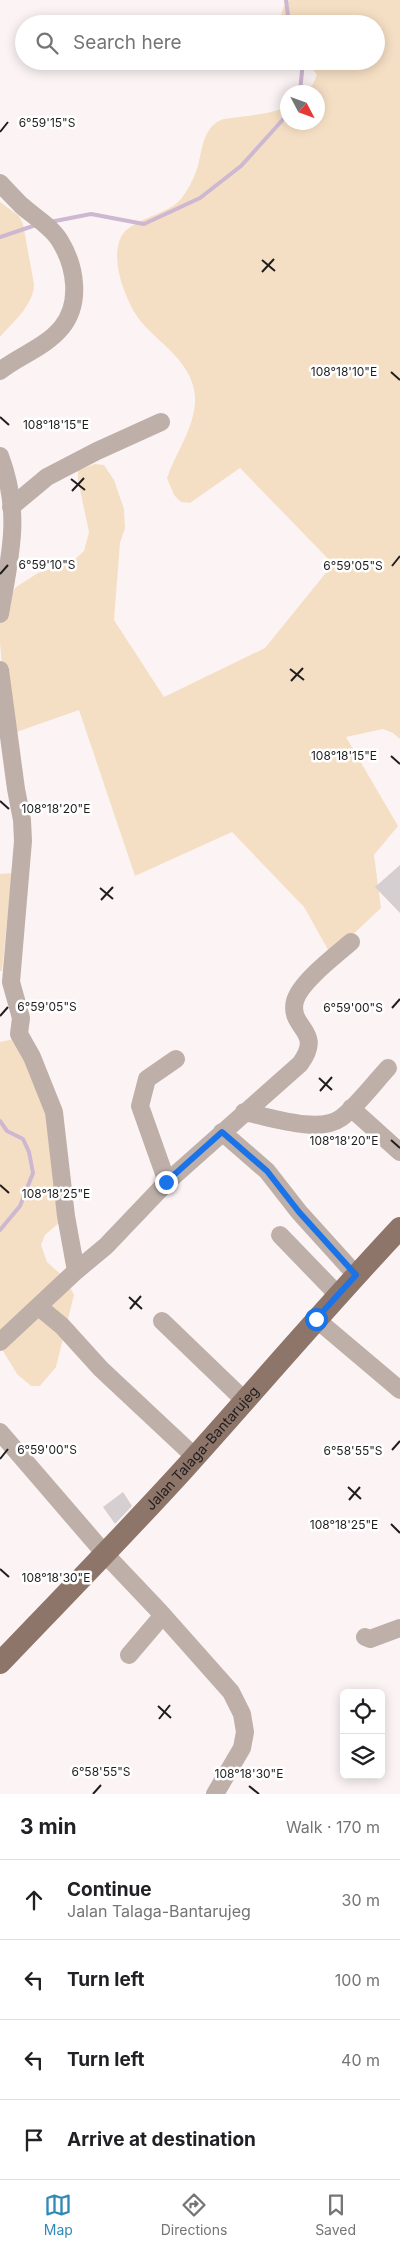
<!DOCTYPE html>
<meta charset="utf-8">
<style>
body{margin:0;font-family:Inter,sans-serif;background:#f6f6f6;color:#202124}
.controls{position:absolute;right:15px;bottom:15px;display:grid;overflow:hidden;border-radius:8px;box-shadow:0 2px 12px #0003}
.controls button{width:45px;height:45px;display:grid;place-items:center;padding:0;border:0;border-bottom:1px solid #e0e0e0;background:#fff;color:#202124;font:25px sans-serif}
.compass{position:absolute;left:280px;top:85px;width:45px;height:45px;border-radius:50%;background:#fff;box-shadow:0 2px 12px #0003;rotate:131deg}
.stop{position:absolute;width:15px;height:15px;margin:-11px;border:4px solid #1a73e8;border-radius:50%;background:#fff}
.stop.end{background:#1a73e8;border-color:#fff;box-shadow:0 1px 5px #0008}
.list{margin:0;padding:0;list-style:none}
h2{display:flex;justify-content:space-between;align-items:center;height:65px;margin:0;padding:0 20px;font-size:21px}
h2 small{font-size:16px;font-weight:400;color:#757577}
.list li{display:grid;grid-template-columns:32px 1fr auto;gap:15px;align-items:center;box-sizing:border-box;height:80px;padding:0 20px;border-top:1px solid #e0e0e0}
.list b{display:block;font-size:19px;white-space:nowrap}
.list p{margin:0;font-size:16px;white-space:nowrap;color:#757577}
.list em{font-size:16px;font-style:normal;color:#757577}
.icon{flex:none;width:28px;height:28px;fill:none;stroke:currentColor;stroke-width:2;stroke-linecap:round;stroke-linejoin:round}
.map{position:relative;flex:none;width:400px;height:1794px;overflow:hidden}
.search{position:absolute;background:#fff;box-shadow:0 2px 12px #0003;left:15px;right:15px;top:15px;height:55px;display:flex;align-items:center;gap:12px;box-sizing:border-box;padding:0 18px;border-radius:28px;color:#757577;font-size:19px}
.sheet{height:385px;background:#fff}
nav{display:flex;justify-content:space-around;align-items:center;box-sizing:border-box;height:70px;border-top:1px solid #e0e0e0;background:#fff;font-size:14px;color:#757577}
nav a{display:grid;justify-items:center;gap:2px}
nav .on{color:#3189b7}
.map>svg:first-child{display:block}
.green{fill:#f5dfc4}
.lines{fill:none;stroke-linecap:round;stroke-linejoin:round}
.stream{stroke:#cdb7d1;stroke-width:4}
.building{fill:#d5cfd1}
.minor{stroke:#beafa9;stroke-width:18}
.major{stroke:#8e7569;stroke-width:22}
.route{stroke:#1a73e8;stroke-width:6}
.ticks{fill:none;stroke:#1f1d1d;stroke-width:2}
.labels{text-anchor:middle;stroke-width:5;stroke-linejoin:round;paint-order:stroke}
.street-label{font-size:14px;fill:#1f1d1d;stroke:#fff}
.ticks-label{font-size:12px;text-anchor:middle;fill:#1f1d1d;stroke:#fff;stroke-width:5;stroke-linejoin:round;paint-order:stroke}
</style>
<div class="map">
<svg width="400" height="1794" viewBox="0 0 400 1794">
<rect width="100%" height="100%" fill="#fcf4f4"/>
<!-- green -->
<path class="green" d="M289 0H400V739L393 733 383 729 346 737 398 826 374 855 381 908 331 955 304 907 232 832 135 876 79 710 8 735 0 643V611L16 587 38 573 72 562 84 551 89 532 78 480V470L95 464 104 465 114 480 124 509 125 528 120 543 114 620 164 697 265 648 333 564 240 468 190 503 181 502 174 495 167 478C176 452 196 426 195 397 193 364 163 346 144 325 127 307 109 260 121 237 131 218 166 216 181 199 188 190 193 180 197 169 202 153 202 128 221 120 226 118 234 118 239 117 256 115 272 113 287 107L288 122H318V92H306L313 84 317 75C310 65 305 62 294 61H376V24H278L284 6Z
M0 202 19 216 23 224 34 284C34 305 13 322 0 337Z
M12 873 2 971H0V874Z
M23 1037 46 1100 59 1223 45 1235 41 1245 47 1262 66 1279 74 1295 56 1367 40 1386H31L17 1374 0 1346V1042Z"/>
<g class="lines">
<!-- stream -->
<path class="stream" d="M286 0 289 24
M300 92 303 61
M50 222 91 214 144 224 200 198 241 166 288 114
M0 237 36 225
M0 1121 7 1131 23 1139 29 1152 33 1173 20 1206 0 1230"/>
</g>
<!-- building -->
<path class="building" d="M400 865V913L375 887Z
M123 1492 132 1506 115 1524 103 1507Z"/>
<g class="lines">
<!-- minor -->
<path class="minor" d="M0 183C7 191 14 198 21 205 33 216 52 227 60 241 76 267 81 303 62 327 46 347 19 356 0 371
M0 456C22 515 10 555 0 614
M11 507 47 477 97 451 161 422
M0 670 16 789 22 820 23 841 11 982 21 1018 19 1034 32 1057 54 1112 66 1216 76 1271 0 1342
M176 1059 147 1079 140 1106 167 1182 300 1064C325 1030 288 1029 295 1001 300 982 336 955 351 942
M351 1108 400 1152
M244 1112C270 1117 319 1134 341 1118 356 1107 375 1082 388 1068
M222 1132 267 1171 299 1212 356 1275
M280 1235 338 1295
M76 1271 106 1246 167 1182
M39 1307 62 1326 101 1369 195 1457
M316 1319 400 1390
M162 1321 244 1400
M0 1432 105 1554 160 1612 231 1692 242 1714 245 1732 242 1748 215 1794
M365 1637 370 1639 400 1628
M129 1655 163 1615"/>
<!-- major -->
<path class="major" id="s1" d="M0 1663C62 1598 125 1534 185 1468 257 1388 326 1307 400 1228"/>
</g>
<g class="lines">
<!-- route -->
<path class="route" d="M166 1182 222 1132 267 1171 299 1212 356 1275 316 1319"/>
</g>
<!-- ticks -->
<path class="ticks" d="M0 132 8 122M262 260 275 271M262 272 274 259M391 372 400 380M0 417 9 425M71 479 85 490M72 491 84 478M392 566 400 556M0 574 8 565M290 669 304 680M291 681 303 668M391 756 400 764M0 801 9 809M100 888 113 899M101 900 113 887M392 1008 400 999M0 1016 8 1007M319 1078 332 1090M320 1091 332 1077M391 1140 400 1148M0 1185 9 1193M129 1297 142 1309M130 1309 141 1296M392 1450 400 1441M0 1459 8 1449M348 1487 361 1499M349 1500 360 1487M391 1524 400 1533M0 1569 9 1577M158 1706 171 1718M159 1719 170 1705M249 1786 259 1794M93 1794 101 1785"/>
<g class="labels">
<!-- street labels -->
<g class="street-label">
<text dy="5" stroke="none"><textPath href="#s1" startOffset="295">Jalan Talaga-Bantarujeg</textPath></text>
</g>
</g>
<g class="ticks-label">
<text x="47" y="127">6°59'15"S</text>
<text x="344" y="376">108°18'10"E</text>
<text x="56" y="429">108°18'15"E</text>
<text x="47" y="569">6°59'10"S</text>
<text x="353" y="570">6°59'05"S</text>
<text x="344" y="760">108°18'15"E</text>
<text x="56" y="813">108°18'20"E</text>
<text x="47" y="1011">6°59'05"S</text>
<text x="353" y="1012">6°59'00"S</text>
<text x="344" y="1145">108°18'20"E</text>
<text x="56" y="1198">108°18'25"E</text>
<text x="47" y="1454">6°59'00"S</text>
<text x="353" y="1455">6°58'55"S</text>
<text x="344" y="1529">108°18'25"E</text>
<text x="56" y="1582">108°18'30"E</text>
<text x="101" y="1776">6°58'55"S</text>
<text x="249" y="1778">108°18'30"E</text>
</g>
</svg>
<div class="controls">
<button><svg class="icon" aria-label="locate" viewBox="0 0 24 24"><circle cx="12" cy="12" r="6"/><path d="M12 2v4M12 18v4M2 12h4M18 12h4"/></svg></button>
<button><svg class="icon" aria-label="layers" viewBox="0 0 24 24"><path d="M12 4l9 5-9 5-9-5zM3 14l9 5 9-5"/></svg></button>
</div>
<svg class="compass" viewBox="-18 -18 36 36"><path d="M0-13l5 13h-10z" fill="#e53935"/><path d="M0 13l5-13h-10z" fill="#757577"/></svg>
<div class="stop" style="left:316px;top:1319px"></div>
<div class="stop end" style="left:166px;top:1182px"></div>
<div class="search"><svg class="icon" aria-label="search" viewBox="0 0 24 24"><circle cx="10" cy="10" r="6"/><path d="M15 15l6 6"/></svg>Search here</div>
</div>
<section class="sheet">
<h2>3 min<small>Walk · 170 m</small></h2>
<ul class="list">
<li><svg class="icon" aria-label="ahead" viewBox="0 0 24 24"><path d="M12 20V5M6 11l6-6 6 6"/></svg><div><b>Continue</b><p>Jalan Talaga-Bantarujeg</p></div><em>30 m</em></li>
<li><svg class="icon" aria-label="left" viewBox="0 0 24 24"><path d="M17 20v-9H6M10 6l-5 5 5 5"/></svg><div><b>Turn left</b></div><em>100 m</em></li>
<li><svg class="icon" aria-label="left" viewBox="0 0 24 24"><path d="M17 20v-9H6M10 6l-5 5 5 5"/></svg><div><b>Turn left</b></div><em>40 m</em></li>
<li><svg class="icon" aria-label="arrive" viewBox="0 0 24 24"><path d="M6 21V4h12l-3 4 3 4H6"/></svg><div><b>Arrive at destination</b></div></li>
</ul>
</section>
<nav>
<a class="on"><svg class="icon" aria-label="map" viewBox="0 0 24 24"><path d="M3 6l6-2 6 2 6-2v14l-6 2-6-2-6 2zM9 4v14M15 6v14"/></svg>Map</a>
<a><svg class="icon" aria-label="directions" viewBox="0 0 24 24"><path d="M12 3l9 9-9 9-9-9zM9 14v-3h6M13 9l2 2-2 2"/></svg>Directions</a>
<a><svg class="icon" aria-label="saved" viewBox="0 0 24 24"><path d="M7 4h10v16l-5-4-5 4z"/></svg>Saved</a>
</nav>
